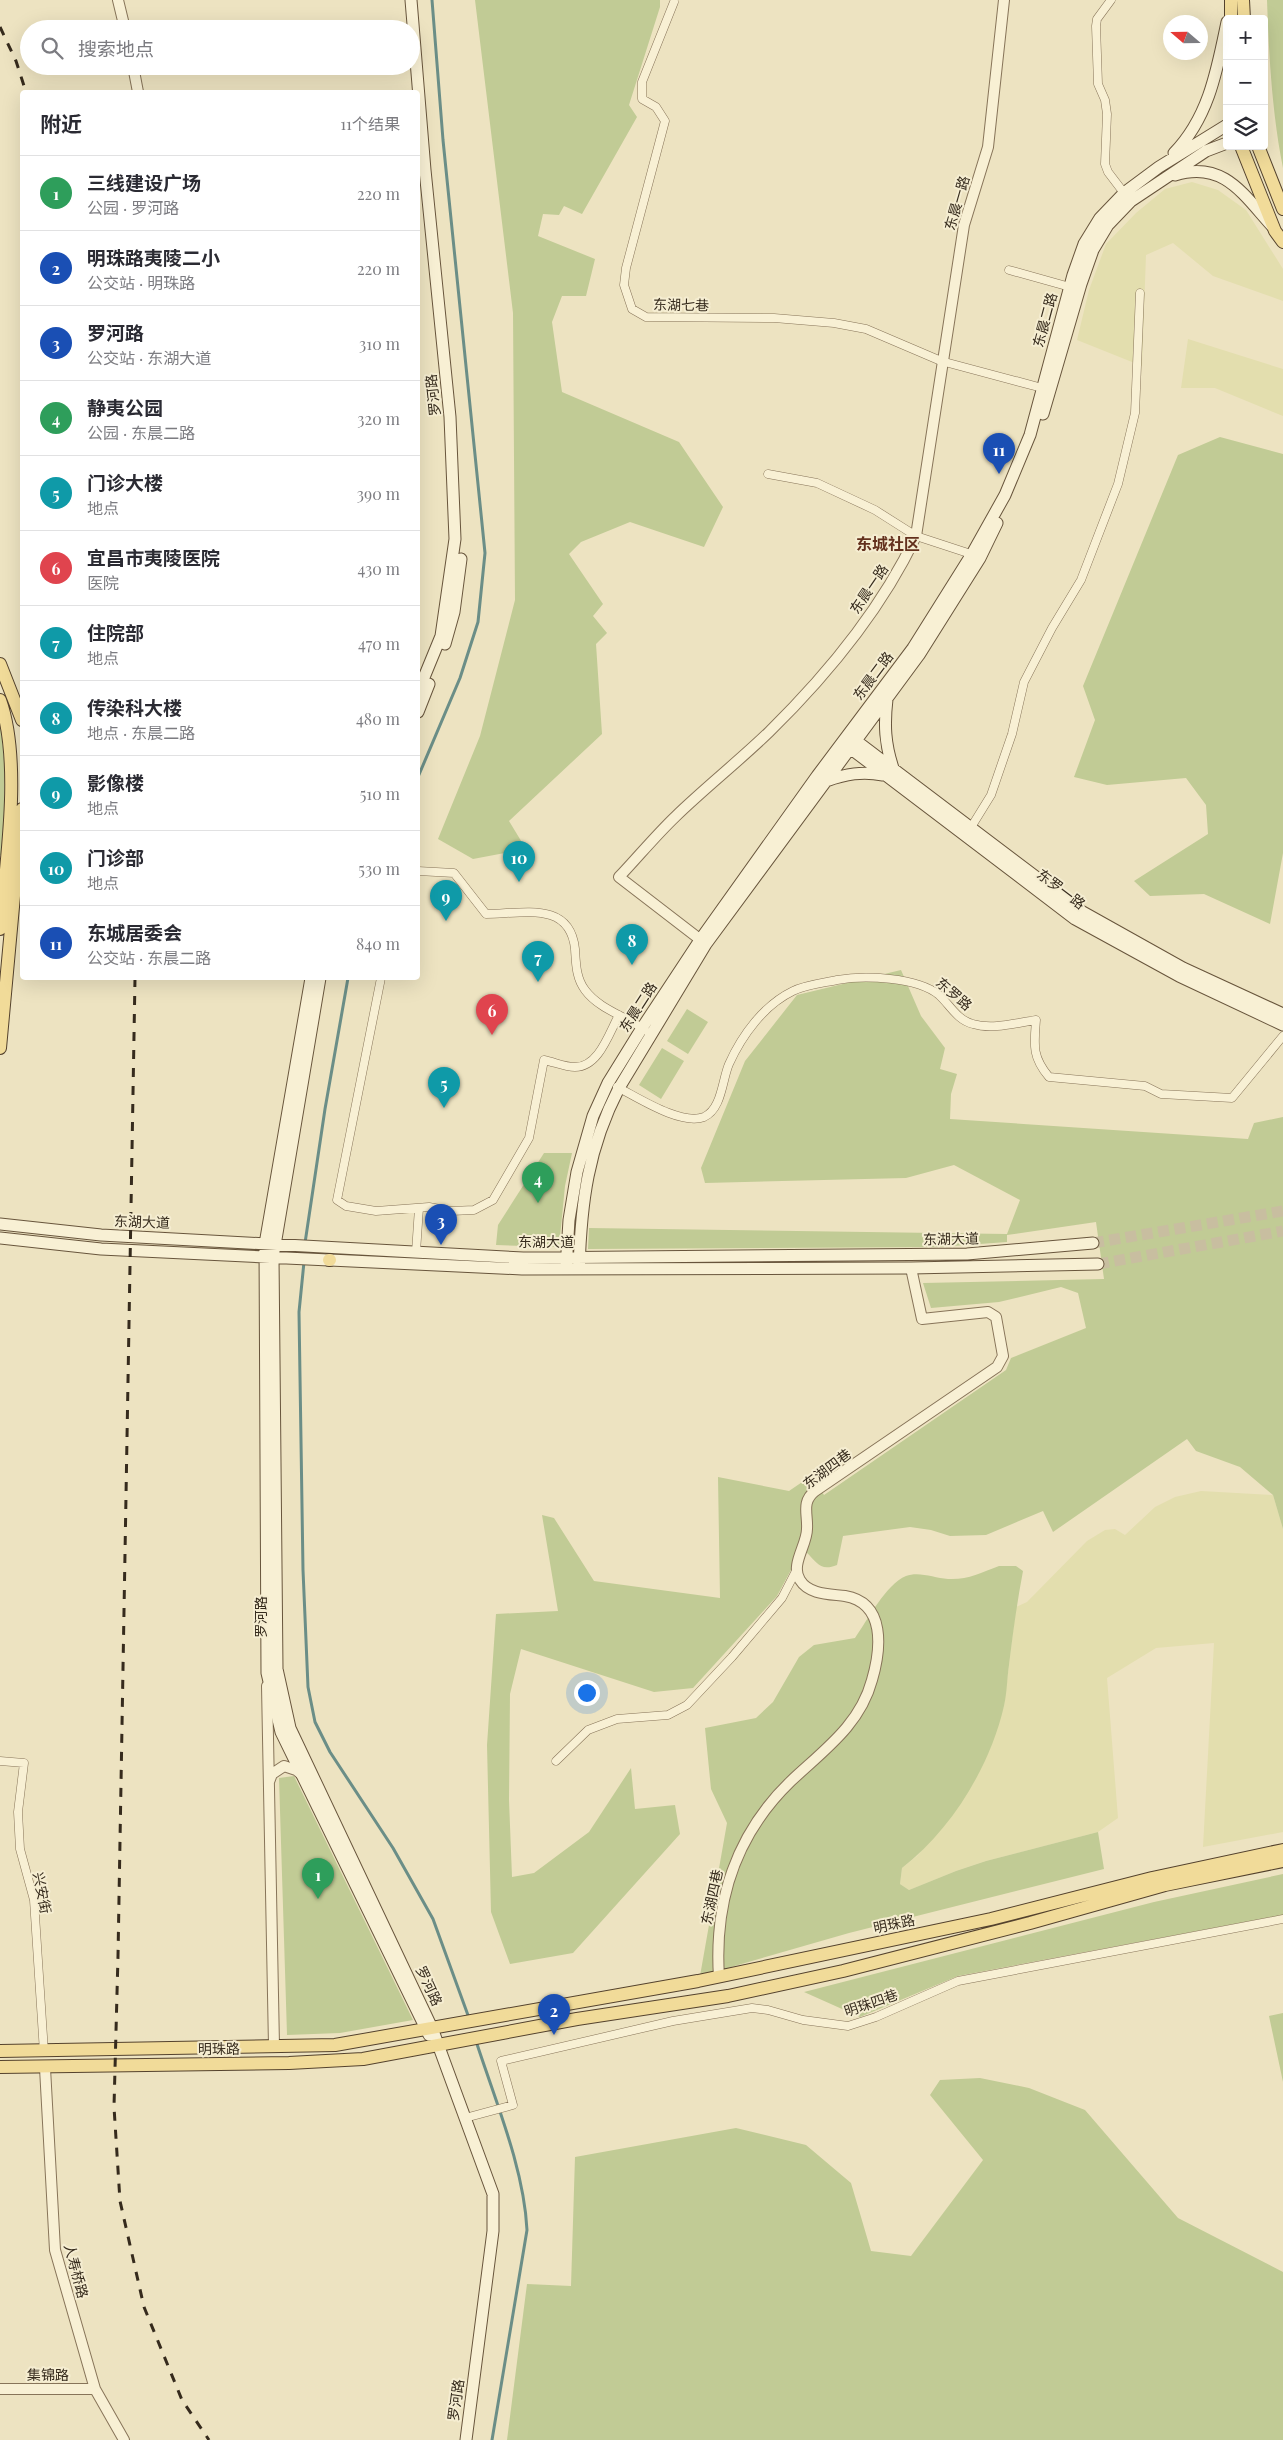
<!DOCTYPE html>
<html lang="zh">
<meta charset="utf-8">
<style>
body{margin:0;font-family:"Playfair Display","Noto Sans SC",serif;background:#f7f7f7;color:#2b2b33}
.controls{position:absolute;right:15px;top:15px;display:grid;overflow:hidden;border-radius:5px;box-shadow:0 5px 20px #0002}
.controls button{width:45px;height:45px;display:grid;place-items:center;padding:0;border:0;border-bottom:1px solid #e1e1e2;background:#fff;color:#2b2b33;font:25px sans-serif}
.compass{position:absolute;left:1163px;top:15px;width:45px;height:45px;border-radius:50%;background:#fff;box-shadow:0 5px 20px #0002;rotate:290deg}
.you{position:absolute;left:586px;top:1692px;width:18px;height:18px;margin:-12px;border:4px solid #fff;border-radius:50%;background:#1a73e8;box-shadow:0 0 0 8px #1a73e833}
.badge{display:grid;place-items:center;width:32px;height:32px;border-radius:50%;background:#952f29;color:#fff;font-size:16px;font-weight:700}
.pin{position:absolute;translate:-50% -41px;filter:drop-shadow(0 1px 2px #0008)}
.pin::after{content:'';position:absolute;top:26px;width:18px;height:15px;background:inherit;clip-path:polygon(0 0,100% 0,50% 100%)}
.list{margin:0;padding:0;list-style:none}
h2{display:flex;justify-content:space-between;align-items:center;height:65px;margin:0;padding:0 20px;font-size:21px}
h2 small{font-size:16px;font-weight:400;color:#7c7c81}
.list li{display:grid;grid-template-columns:32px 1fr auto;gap:15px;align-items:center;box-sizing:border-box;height:75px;padding:0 20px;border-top:1px solid #e1e1e2}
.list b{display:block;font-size:19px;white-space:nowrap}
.list p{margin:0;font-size:16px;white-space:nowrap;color:#7c7c81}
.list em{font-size:16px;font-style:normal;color:#7c7c81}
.icon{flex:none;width:28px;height:28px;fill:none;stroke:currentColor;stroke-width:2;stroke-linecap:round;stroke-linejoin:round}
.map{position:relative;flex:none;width:1283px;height:2440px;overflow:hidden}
.search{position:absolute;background:#fff;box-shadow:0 5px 20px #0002;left:20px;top:20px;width:400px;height:55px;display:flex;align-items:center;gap:12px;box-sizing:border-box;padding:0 18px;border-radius:28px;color:#7c7c81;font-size:19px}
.panel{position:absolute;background:#fff;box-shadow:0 5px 20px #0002;left:20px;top:90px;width:400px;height:890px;border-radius:5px}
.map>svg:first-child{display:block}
.farmland{fill:#e3deae}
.green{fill:#c1cb95}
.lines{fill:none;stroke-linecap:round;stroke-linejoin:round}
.stream{stroke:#6b8e87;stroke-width:3}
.secondary-tunnel{stroke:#c8bea0;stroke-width:11;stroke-dasharray:11 5.5;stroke-linecap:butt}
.minor-casing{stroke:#877459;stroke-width:9}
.tertiary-casing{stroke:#877459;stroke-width:12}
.secondary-casing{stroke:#68553c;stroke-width:13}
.primary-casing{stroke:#54422d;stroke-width:14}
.minor{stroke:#f8f0d4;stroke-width:8}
.tertiary{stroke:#f8f0d4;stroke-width:10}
.secondary{stroke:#f8f0d4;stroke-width:11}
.primary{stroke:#f1db99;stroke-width:12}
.rail{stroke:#362b1d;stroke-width:3;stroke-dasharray:9 9;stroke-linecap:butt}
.labels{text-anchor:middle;stroke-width:4;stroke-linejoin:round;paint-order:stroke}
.street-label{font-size:14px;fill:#362b1d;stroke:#f5edd1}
.quarter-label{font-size:16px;font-weight:bold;fill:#63301d;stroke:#f5edd1}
</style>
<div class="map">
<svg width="1283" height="2440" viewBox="0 0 1283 2440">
<rect width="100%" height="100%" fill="#ede3c1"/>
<!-- farmland -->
<path class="farmland" d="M1192 182 1218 190 1246 210 1283 269V301L1213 276 1173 243 1146 255 1142 366 1077 340 1089 290 1106 244 1136 213 1165 189Z
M1188 339 1283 369V416L1215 388H1181Z
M1201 1491 1273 1495 1283 1529V1832L1203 1847 1214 1643 1156 1648 1107 1678 1118 1818 1098 1832 986 1861 956 1871 909 1890 900 1884 902 1868 917 1856 951 1817 972 1785 989 1751 1004 1706 1016 1607 1027 1602 1087 1541 1105 1530 1115 1529 1125 1535 1155 1507 1175 1497Z"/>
<!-- green -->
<path class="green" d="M475 0H660V7L629 105 637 117 582 214 564 206 559 215 543 214 538 236 595 259 586 296H562L552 322 562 392 679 442 723 507 704 547 630 522 581 542 569 554 603 604 593 616 607 633 596 644 602 734 509 821 526 849 473 859 438 839 480 736 515 600 513 313Z
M1267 0H1283V168C1272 113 1269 57 1267 0Z
M1220 437 1283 454V853L1270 924 1204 894 1150 896 1134 881 1208 834 1206 805 1186 778 1107 785 1074 777 1095 720 1083 686 1178 455Z
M0 718 5 767 3 855H0Z
M901 970 921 1016 945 1048 940 1069 957 1074 951 1094 950 1119 1248 1139 1254 1123 1283 1117V1529L1273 1495 1240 1467 1196 1451 1187 1439 1053 1532 1043 1511 986 1535 950 1536 931 1530 910 1527 843 1536 837 1565C820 1572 817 1562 806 1552L792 1568 777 1596 693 1688 654 1692 521 1649 510 1694 509 1800 512 1877 534 1873 589 1832 631 1768 635 1809 675 1805 680 1834 573 1953 510 1964 491 1912 487 1745 496 1614 558 1611 542 1515 554 1518 594 1581 720 1598 718 1477 789 1491 811 1476 824 1495 1006 1370 1011 1358 1086 1328 1078 1293 1061 1287 999 1302 931 1308 923 1283 1104 1279 1096 1222 1007 1235V1242L939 1247 588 1249 589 1228 1007 1234 1020 1200 954 1165 906 1178 705 1183 701 1168 745 1061 797 995Z
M687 1009 708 1022 688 1054 667 1041Z
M662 1048 684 1061 661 1099 639 1085Z
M544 1153H572L565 1186 559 1247 496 1245 498 1225Z
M999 1566H1016L1023 1571C1017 1602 1013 1633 1009 1665 1007 1679 1007 1693 1004 1706 990 1767 951 1830 902 1868L900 1884 909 1890 956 1871 986 1861 1098 1832 1104 1869 849 1933 700 1976 727 1823 711 1789 705 1728 756 1718 773 1702 799 1657 814 1645 855 1638C867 1621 886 1584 906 1576 919 1571 934 1578 948 1579 968 1580 980 1573 999 1566Z
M294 1776 413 2020 340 2033 287 2035 279 1778Z
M1283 1874V1915L958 1976 860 2017 804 1992 1154 1902Z
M1283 2013V2082L1269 2016Z
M980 2078 1029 2088 1085 2110 1178 2218 1283 2272V2440H507L527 2284 571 2286 575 2157 736 2128 806 2145 851 2183 871 2251 911 2256 983 2160 930 2095 940 2080Z"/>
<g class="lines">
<!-- stream -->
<path class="stream" d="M418 777 460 678 478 622 485 553 443 140 432 0
M305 1243 325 1109 348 978
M304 1262 299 1312 303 1570 308 1687 315 1722 330 1752 393 1848 433 1919 469 2018
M476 2041C495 2100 524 2168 527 2230L492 2440"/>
<!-- secondary-tunnel -->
<path class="secondary-tunnel" d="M1093 1243 1283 1211
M1098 1264 1283 1231"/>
<!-- minor casing -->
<g class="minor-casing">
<path id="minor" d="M1111 0 1097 19 1096 26 1098 84 1105 100 1107 114 1105 164 1108 172 1124 193
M674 2 642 82V99L656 107 665 121 626 268 624 285 632 309 646 317 774 318 834 323 866 329 941 361 1046 389
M1009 270 1070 287
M768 474 817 483 875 510 916 536 974 555
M970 829 991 795 1012 734 1024 682 1052 628 1081 580 1118 484 1135 413 1140 293
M418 871 454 873 486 914C522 914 570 900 575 949 576 964 576 978 585 990 599 1009 625 1016 645 1030
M381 978 337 1200 346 1206 376 1211 429 1207 451 1211 474 1210 493 1200 529 1138 544 1060C554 1062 565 1067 575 1067 599 1067 609 1033 619 1015
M617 1087C637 1097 681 1126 704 1117 722 1109 722 1080 729 1064 742 1035 764 1005 793 991 805 985 823 983 837 980 864 975 917 977 939 995 950 1005 957 1020 973 1024 992 1030 1016 1023 1036 1020 1034 1045 1032 1057 1049 1077L1145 1086 1161 1094 1232 1098 1283 1036
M416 1252 419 1208
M0 1761 24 1763 18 1812 20 1849 34 1900 44 2052
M556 1761 588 1730 617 1719 668 1715 687 1705 732 1657 782 1598 797 1569
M465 2118 513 2105 501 2061 673 2021 752 2008 768 2010 803 2020 848 2026 876 2017 958 1981 1283 1919"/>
</g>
<!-- tertiary casing -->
<g class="tertiary-casing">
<path id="tertiary" d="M118 0 125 29
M133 66 138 92
M706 944 619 877C638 857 656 835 676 816 706 787 739 761 769 732 827 675 881 610 916 536L964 225 988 147 1004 0
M267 1686 274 2046
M269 1782 272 1774 284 1766 296 1770 302 1775
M719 1977C714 1902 736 1834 791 1781 824 1750 860 1725 872 1680 881 1649 886 1603 845 1596 831 1594 809 1595 800 1580 790 1565 807 1545 807 1529 808 1514 801 1502 815 1491L997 1367 1003 1356 996 1317 988 1312 922 1319 911 1268
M45 2068 55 2250 95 2389 124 2440
M0 2389H95"/>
</g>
<!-- secondary casing -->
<g class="secondary-casing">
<path id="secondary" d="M411 0 425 170 450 417 455 539 441 636 418 692
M1174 153C1209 117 1217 70 1227 22
M1175 175C1223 160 1243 194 1272 226
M1043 414 1081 284 1093 250 1108 225 1131 201 1206 151 1227 143
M445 644 454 612 461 559
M887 699C884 725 885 744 893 768
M418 712 429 684
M851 737 1081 911 1183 968 1283 1014
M846 745 1075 919 1179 976 1283 1025
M826 781C846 774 862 771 883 775
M311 978 265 1244 267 1673 281 1732 429 2035
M320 978 273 1257 277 1669 290 1728 432 2028 493 2194V2231L466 2440
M0 1224 101 1235 523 1258 967 1254 1093 1243
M0 1238 101 1249 329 1260
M330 1260 522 1269 911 1268 1098 1264
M566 1269 569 1220 577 1172 593 1116 608 1083 642 1028 700 940 817 776 913 648 972 554 1005 495 1030 435 1073 275 1084 244 1100 218 1124 193 1159 167 1227 125
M579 1269C581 1202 588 1148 619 1088L706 944 919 655 980 558 997 523"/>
</g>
<!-- primary casing -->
<g class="primary-casing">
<path id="primary" d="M1231 0V19
M1243 0 1244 19
M1241 146 1275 231 1283 242
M1258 146 1283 209
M0 664 22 720
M0 700C22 762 6 863 0 929
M0 1048 22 809
M329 1260H330
M0 2051 335 2045 698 1981 991 1919 1152 1878 1283 1850
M0 2067 289 2063 363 2059 577 2019 728 1996 843 1971 1030 1923 1165 1885 1283 1861"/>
</g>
<!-- minor -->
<use href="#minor" class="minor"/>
<!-- tertiary -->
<use href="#tertiary" class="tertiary"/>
<!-- secondary -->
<use href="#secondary" class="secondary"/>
<!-- primary -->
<use href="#primary" class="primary"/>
<!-- rail -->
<path class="rail" d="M0 27 16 61 26 92
M135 978 118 1956 114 2107 120 2201 144 2307 182 2400 209 2440"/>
</g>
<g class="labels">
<!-- street labels -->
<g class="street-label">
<text transform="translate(957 203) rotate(-74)" y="5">东晨一路</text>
<text transform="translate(681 305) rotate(1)" y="5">东湖七巷</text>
<text transform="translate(1045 320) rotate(-75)" y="5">东晨二路</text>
<text transform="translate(433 395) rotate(-96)" y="5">罗河路</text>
<text transform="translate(869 589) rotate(-56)" y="5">东晨一路</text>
<text transform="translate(873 676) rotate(-53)" y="5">东晨二路</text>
<text transform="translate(1061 889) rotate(37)" y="5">东罗一路</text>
<text transform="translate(954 994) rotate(41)" y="5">东罗路</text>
<text transform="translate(638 1007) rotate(-57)" y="5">东晨二路</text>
<text transform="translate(142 1222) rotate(2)" y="5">东湖大道</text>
<text transform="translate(951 1239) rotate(-1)" y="5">东湖大道</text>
<text x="546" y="1247">东湖大道</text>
<text transform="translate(827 1469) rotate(-37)" y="5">东湖四巷</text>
<text transform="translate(261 1617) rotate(-90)" y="5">罗河路</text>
<text transform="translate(42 1893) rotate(79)" y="5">兴安街</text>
<text transform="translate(712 1897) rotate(-78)" y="5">东湖四巷</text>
<text transform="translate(894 1924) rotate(-12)" y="5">明珠路</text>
<text transform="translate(429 1986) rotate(65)" y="5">罗河路</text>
<text transform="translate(871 2003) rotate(-19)" y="5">明珠四巷</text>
<text transform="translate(219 2049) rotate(-1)" y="5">明珠路</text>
<text transform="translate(76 2271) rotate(75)" y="5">人寿桥路</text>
<text x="48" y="2380">集锦路</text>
<text transform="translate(456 2400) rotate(-82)" y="5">罗河路</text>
</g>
<!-- quarter labels -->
<g class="quarter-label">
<text x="888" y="550">东城社区</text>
</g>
</g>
</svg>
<div class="controls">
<button>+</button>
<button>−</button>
<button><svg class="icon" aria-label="layers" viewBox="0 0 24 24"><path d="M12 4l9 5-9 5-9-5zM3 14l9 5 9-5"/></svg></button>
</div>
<svg class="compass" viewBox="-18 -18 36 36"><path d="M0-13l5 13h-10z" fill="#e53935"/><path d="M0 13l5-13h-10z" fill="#7c7c81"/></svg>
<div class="you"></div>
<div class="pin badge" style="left:318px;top:1899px;background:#2e9e5b">1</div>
<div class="pin badge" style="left:554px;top:2035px;background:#1a4fb4">2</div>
<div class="pin badge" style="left:441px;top:1245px;background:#1a4fb4">3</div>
<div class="pin badge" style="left:538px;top:1203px;background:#2e9e5b">4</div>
<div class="pin badge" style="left:444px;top:1108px;background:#0f9aa8">5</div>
<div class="pin badge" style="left:492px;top:1035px;background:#e0444e">6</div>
<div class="pin badge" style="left:538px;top:982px;background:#0f9aa8">7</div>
<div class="pin badge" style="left:632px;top:965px;background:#0f9aa8">8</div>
<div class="pin badge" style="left:446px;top:921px;background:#0f9aa8">9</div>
<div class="pin badge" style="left:519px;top:882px;background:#0f9aa8">10</div>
<div class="pin badge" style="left:999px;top:474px;background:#1a4fb4">11</div>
<div class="search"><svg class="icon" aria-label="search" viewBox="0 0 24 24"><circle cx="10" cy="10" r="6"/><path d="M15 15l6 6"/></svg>搜索地点</div>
<section class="panel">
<h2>附近<small>11个结果</small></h2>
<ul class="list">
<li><span class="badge" style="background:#2e9e5b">1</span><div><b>三线建设广场</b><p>公园 · 罗河路</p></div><em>220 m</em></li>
<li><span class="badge" style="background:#1a4fb4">2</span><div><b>明珠路夷陵二小</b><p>公交站 · 明珠路</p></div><em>220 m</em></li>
<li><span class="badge" style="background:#1a4fb4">3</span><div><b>罗河路</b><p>公交站 · 东湖大道</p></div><em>310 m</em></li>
<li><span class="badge" style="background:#2e9e5b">4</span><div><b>静夷公园</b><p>公园 · 东晨二路</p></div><em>320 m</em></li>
<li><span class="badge" style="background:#0f9aa8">5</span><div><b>门诊大楼</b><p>地点</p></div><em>390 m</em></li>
<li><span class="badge" style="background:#e0444e">6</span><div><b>宜昌市夷陵医院</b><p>医院</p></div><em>430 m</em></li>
<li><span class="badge" style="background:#0f9aa8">7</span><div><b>住院部</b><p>地点</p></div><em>470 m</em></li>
<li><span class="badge" style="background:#0f9aa8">8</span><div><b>传染科大楼</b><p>地点 · 东晨二路</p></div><em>480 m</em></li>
<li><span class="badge" style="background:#0f9aa8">9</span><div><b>影像楼</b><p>地点</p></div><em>510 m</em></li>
<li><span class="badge" style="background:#0f9aa8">10</span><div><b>门诊部</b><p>地点</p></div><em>530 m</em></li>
<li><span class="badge" style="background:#1a4fb4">11</span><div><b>东城居委会</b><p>公交站 · 东晨二路</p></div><em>840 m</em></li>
</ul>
</section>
</div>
